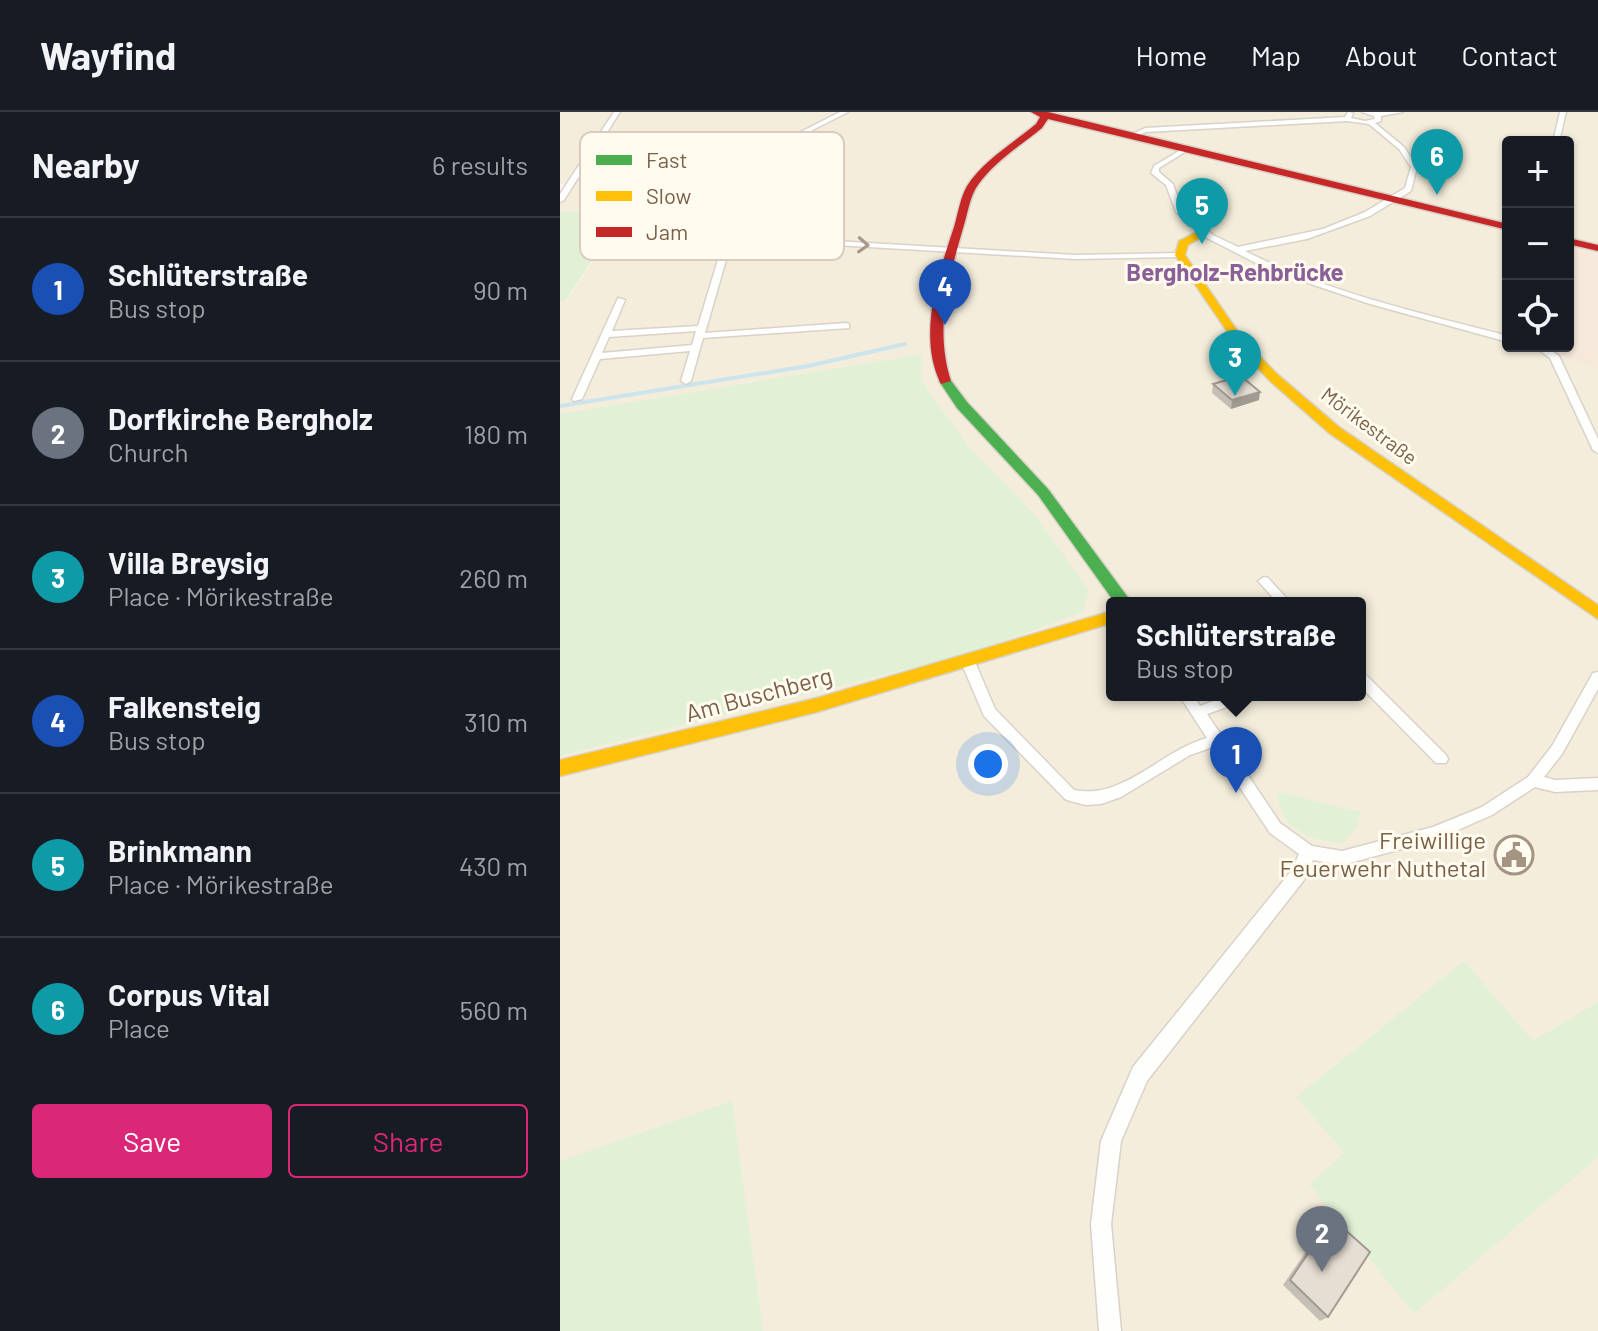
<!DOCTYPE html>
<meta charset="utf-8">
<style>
body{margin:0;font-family:Barlow,sans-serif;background:#242831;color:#f1f3f6}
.controls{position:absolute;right:24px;top:24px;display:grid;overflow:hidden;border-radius:8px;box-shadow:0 2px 6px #0004}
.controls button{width:72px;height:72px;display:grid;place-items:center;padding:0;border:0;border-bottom:2px solid #363941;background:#171b24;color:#f1f3f6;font:40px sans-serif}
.you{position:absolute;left:428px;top:652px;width:28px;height:28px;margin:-20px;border:6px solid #fff;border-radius:50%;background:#1a73e8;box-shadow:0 0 0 12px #1a73e833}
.badge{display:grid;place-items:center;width:52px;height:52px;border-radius:50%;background:#db2777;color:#fff;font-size:26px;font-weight:700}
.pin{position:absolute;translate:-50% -66px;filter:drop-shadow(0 2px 4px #0008)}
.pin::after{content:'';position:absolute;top:42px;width:28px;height:24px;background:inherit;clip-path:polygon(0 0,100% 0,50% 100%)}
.popup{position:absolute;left:546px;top:485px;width:260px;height:104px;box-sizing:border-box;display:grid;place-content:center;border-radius:8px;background:#171b24;filter:drop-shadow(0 2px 6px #0005);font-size:26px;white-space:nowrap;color:#9ea1a6}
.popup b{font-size:30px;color:#f1f3f6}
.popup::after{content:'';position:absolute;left:50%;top:100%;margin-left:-16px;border:16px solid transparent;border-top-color:#171b24}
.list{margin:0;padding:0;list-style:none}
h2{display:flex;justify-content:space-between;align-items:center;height:104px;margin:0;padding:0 32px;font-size:34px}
h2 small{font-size:26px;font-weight:400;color:#9ea1a6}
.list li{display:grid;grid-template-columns:52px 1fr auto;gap:24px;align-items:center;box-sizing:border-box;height:144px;padding:0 32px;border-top:2px solid #363941}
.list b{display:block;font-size:30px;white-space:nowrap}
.list p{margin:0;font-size:26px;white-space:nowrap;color:#9ea1a6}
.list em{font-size:26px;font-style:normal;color:#9ea1a6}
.actions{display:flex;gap:16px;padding:24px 32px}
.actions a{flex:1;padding:18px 0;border:2px solid #db2777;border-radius:8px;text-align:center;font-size:28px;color:#db2777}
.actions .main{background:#db2777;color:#fff}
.icon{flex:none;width:44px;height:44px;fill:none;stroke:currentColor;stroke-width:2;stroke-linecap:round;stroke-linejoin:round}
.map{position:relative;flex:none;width:1038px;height:1219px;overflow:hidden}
header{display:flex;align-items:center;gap:48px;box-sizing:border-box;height:112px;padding:0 40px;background:#171b24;border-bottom:2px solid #363941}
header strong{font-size:38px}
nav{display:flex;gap:44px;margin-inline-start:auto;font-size:28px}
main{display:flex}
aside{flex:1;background:#171b24}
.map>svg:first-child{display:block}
.residential{fill:#f4eddc;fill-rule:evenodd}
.commercial{fill:#f7e8dc}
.green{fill:#e2f1d6}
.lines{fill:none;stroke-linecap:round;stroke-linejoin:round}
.stream{stroke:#cce4eb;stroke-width:4}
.street-casing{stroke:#d8d2ca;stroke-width:3}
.fast-casing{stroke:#d7d1c7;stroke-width:3}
.slow-casing{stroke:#d7d1c7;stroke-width:3}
.jam-casing{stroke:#d7d1c7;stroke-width:3}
.street{fill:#fefefc;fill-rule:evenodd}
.fast{fill:#4caf50;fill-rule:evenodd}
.slow{fill:#ffc107;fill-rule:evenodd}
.jam{fill:#c62828;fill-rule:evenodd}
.wall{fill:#c6bfb5}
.shaded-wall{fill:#a19b94}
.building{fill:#e6ded3;stroke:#a19b94;stroke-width:2}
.oneway{stroke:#a89788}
.labels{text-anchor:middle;stroke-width:6;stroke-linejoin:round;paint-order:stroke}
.far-street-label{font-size:20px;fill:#7a6049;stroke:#fffbef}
.far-quarter-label{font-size:24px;font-weight:bold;fill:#8b6097;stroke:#fffbef}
.street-label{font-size:24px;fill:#7a6049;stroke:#fffbef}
.poi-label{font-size:24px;fill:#7a6049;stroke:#fffbef;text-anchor:end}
.key{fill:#fffbef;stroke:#d7ccbd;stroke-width:2}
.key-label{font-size:22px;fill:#7a6049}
</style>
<header>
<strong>Wayfind</strong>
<nav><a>Home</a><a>Map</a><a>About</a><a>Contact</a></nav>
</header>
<main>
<aside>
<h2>Nearby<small>6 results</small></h2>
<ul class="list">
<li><span class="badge" style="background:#1a4fb4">1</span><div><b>Schlüterstraße</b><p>Bus stop</p></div><em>90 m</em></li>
<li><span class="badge" style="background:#6b7280">2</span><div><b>Dorfkirche Bergholz</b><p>Church</p></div><em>180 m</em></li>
<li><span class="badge" style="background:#0f9aa8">3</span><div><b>Villa Breysig</b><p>Place · Mörikestraße</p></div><em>260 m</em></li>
<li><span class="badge" style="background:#1a4fb4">4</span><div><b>Falkensteig</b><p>Bus stop</p></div><em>310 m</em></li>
<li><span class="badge" style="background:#0f9aa8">5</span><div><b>Brinkmann</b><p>Place · Mörikestraße</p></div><em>430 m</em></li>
<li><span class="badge" style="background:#0f9aa8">6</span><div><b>Corpus Vital</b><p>Place</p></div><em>560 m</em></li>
</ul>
<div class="actions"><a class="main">Save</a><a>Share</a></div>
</aside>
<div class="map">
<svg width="1038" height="1219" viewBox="0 0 1038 1219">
<rect width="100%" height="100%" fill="#f9f5ec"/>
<!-- residential -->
<path class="residential" d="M0 0H1038V1219H0V644L408 542 473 400 410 336 361 268 362 242 0 302V189L7 188 66 98 0 100V88L10 71 0 72ZM948 30H1008V234H948ZM552 491H800V583H552Z"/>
<!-- commercial -->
<path class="commercial" d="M1008 135 1038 142V256L999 243 986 234H1008Z"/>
<!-- green -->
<path class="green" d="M66 97 6 188 0 189V100Z
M362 242 361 268 410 336 473 400 529 478 523 500 408 542 0 644V302Z
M718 680 800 700 796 717 783 731C752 730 718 717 718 680Z
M904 849 973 929 1038 890V1045L854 1202 749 1072 784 1041 736 985Z
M172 989 203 1219H0V1049Z"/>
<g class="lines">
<!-- stream -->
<path class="stream" d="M0 294 248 254 345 232"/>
<!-- street casing -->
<g class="street-casing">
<path id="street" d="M54 0H60L4 88 0 90V82Z
M280 0H288L207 41 192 56 173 123 515 143 620 141 624 143 620 145 515 147 172 127 145 221 286 211 289 212V216L143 226 131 269 126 272 121 269 130 239 40 247 22 287 14 289 12 287 58 186 65 188 52 219 138 214 186 55 203 39ZM136 219 132 233 42 241 49 225Z
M788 0 793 1 791 6 805 9 815 7 814 4 802 0H843L821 4V9L815 11 844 35 857 55 851 79 810 104 747 127 685 139C766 180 860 201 948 224V230L810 192 751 172 694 150 647 126 616 100 606 73 591 61 594 54 624 36H628V38L599 56V60L613 72 622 98 653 123 678 135 763 117 805 100 845 76 851 55 839 37 809 12 787 9 586 20 571 26 568 24 585 16 785 5Z
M1000 0H1006L999 30H993Z
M974 234H985L999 244 1038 327V341L1033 338 990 246Z
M704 465 708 466 731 491H718L698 469Z
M408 545 415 550 435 597 514 678C564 688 600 639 647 626L619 583H633L640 594 670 583H692L690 587 647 602 720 711 752 734 782 739 873 715 922 695 968 665 992 634 1033 561 1038 560V577L1002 642 984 665 995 668 1038 666V678L995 680 975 675 932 703 875 728 782 753 753 748 744 768 587 969 561 1029 551 1112 561 1219H539L531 1112 541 1029 544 1022 573 955 732 758 739 742 710 721 653 635 630 643 561 685 541 692 526 693 510 689 505 687 424 604 401 550Z
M800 561 805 562 886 643 888 647 886 651H876L800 574Z"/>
</g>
<!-- fast casing -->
<g class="fast-casing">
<path id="fast" d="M381 266H389L407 290 488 377 572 491H555L478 383 397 296 379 269Z"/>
</g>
<!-- slow casing -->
<g class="slow-casing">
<path id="slow" d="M639 119 648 121 628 133 625 143 683 227 717 262 779 315 1038 493V507L769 321 709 268 675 231 615 143 619 129Z
M552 499V511L257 600 0 664V648L257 586Z"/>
</g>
<!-- jam casing -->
<g class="jam-casing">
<path id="jam" d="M488 0 948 112V118L488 7 482 16C461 33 434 50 418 73 410 84 408 100 404 113 389 165 374 216 391 269L381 272C357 224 378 163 394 115 398 102 400 86 407 74 423 49 453 31 476 12L480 5 471 0Z
M1008 126 1038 133V139L1008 132Z"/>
</g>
<!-- street -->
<use href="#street" class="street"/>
<!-- fast -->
<use href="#fast" class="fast"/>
<!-- slow -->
<use href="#slow" class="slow"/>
<!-- jam -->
<use href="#jam" class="jam"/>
</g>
<!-- wall -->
<path class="wall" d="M653 272 699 288 671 297 652 281Z
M772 1106 768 1205 760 1209 723 1173 764 1113Z"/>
<!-- shaded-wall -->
<path class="shaded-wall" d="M700 280 699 288 671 297 672 288Z"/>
<!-- building -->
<path class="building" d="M681 264 700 280 672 288 653 272Z
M772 1106 810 1140 768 1205 730 1168Z"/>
<!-- one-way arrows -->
<defs><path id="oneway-chevron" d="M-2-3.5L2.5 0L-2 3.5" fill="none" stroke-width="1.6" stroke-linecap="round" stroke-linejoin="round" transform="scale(2)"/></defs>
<use class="oneway" href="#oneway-chevron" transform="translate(303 133) rotate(3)"/>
<!-- icons -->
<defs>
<g id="civic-ring" transform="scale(2)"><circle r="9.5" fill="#fffbef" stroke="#a69482" stroke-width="1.5"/><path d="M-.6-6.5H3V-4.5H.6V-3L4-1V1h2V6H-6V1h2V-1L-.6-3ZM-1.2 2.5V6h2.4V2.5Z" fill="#a69482"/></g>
</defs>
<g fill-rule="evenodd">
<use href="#civic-ring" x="954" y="743"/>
</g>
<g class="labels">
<!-- far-street labels -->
<g class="far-street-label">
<text transform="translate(809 314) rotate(37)" y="7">Mörikestraße</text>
</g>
<!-- far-quarter labels -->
<g class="far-quarter-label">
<text x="675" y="169">Bergholz-Rehbrücke</text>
</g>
<!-- street labels -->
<g class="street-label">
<text transform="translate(199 583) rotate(-15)" y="8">Am Buschberg</text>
</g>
<!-- poi labels -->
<g class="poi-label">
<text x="926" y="737">Freiwillige<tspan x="926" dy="28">Feuerwehr Nuthetal</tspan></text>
</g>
</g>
<!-- legend -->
<rect x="20" y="20" width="264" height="128" rx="12" class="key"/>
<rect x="36" y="43" width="36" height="10" fill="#4caf50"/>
<rect x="36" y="79" width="36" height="10" fill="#ffc107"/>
<rect x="36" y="115" width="36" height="10" fill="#c62828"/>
<g class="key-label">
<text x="86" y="56">Fast</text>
<text x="86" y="92">Slow</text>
<text x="86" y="128">Jam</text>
</g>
</svg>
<div class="controls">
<button>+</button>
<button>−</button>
<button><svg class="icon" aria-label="locate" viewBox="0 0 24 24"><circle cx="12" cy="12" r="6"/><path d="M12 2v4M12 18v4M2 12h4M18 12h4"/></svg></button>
</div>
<div class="you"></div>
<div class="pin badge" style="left:676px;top:681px;background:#1a4fb4">1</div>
<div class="popup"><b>Schlüterstraße</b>Bus stop</div>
<div class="pin badge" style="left:762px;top:1160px;background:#6b7280">2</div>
<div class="pin badge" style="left:675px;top:284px;background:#0f9aa8">3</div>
<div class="pin badge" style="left:385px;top:213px;background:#1a4fb4">4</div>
<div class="pin badge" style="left:642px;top:132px;background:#0f9aa8">5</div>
<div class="pin badge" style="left:877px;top:83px;background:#0f9aa8">6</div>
</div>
</main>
